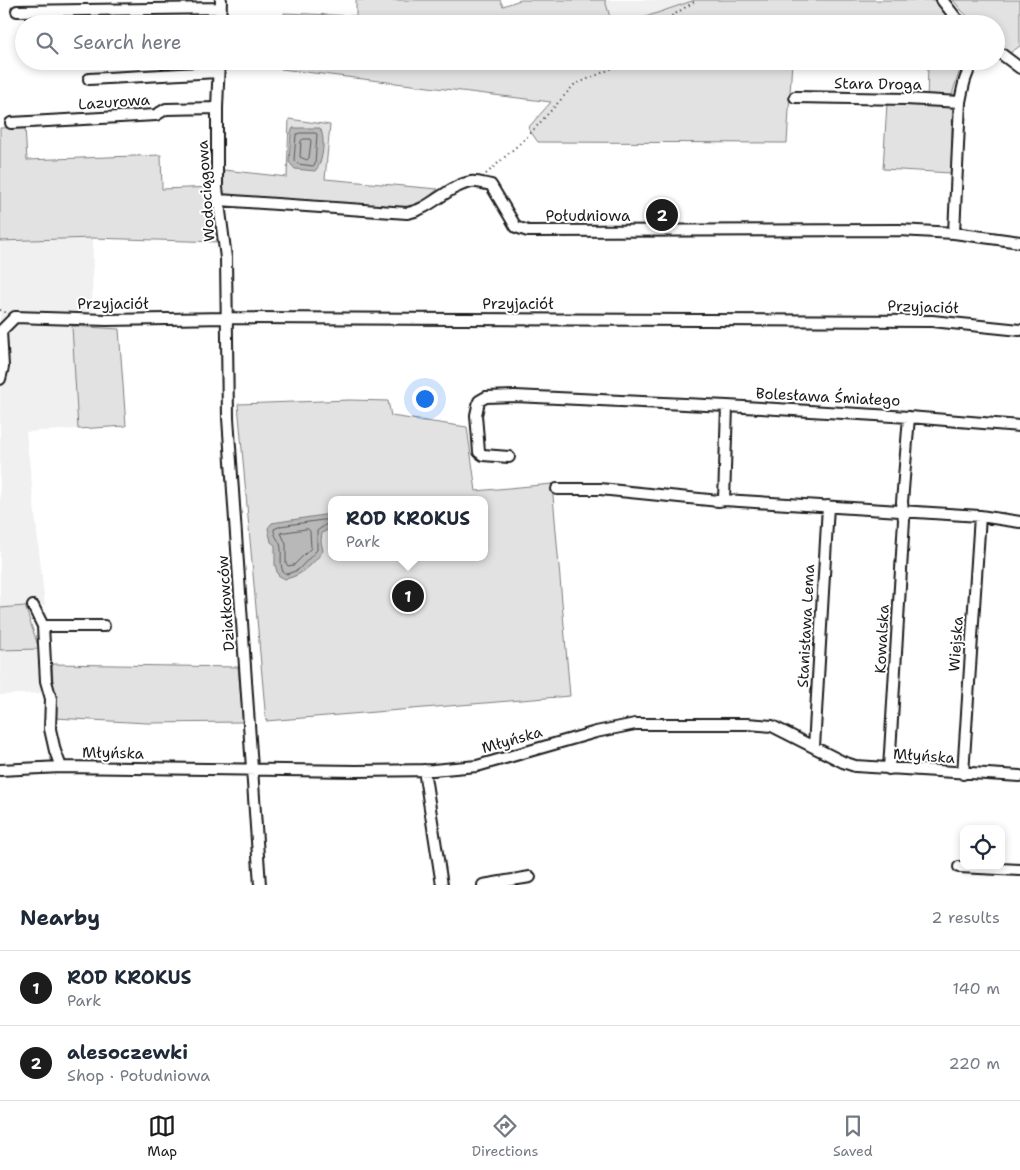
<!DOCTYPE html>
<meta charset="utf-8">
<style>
body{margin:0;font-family:"Shantell Sans",sans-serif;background:#f6f6f7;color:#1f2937}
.controls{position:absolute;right:15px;bottom:15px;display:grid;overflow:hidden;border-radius:10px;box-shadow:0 2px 8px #0003}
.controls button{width:45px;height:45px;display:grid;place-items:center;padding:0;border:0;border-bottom:1px solid #e0e1e3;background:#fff;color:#1f2937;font:25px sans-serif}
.you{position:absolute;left:424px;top:398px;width:18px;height:18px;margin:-12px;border:4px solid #fff;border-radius:50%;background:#1a73e8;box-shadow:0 0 0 8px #1a73e833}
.badge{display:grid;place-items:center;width:32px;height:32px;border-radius:50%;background:#1c1c1c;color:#fff;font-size:16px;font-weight:700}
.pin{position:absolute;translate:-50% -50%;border:2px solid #fff;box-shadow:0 1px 5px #0006}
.popup{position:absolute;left:328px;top:496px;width:160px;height:65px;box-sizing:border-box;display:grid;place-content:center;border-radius:10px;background:#fff;filter:drop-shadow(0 1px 4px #0005);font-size:16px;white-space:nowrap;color:#747a83}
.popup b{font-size:19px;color:#1f2937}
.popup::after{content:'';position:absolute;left:50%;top:100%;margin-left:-10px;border:10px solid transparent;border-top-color:#fff}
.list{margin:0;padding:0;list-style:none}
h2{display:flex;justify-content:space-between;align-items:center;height:65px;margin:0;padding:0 20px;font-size:21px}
h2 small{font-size:16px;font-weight:400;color:#747a83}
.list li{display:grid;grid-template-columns:32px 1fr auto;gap:15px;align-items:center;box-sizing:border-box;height:75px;padding:0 20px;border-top:1px solid #e0e1e3}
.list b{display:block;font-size:19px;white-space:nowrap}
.list p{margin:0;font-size:16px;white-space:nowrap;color:#747a83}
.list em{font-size:16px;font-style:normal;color:#747a83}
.icon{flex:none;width:28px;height:28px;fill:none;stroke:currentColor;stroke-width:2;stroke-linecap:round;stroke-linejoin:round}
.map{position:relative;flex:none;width:1020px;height:885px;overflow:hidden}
.search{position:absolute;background:#fff;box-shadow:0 2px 8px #0003;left:15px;right:15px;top:15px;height:55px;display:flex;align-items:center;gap:12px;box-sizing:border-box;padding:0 18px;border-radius:28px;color:#747a83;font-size:19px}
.sheet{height:215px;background:#fff}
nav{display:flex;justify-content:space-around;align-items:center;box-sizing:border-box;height:70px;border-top:1px solid #e0e1e3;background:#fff;font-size:14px;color:#747a83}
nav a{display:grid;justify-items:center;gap:2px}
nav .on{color:#1c1c1c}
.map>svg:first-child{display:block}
.built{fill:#f0f0f0}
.green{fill:#e2e2e2;stroke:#7f7f7f;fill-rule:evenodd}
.water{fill:#b8b8b8;stroke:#7a7a7a}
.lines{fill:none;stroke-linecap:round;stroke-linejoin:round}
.shore{stroke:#5a5a5a;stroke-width:1}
.minor-casing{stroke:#1c1c1c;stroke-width:14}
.path{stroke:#1c1c1c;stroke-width:2;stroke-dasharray:1 4;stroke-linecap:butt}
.minor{stroke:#fff;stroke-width:10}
.labels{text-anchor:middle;stroke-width:4;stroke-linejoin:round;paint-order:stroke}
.street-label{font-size:15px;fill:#1c1c1c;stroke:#fff}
</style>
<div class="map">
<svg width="1020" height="885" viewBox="0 0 1020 885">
<rect width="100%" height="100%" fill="#fff"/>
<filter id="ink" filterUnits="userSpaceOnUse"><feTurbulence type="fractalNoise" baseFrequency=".02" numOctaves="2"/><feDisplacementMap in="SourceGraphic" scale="10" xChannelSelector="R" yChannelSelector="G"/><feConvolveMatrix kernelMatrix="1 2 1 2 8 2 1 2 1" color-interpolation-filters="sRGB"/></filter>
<g filter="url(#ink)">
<!-- built -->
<path class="built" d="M605 0H695L625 24H612Z
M93 238 92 316 72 326 78 429 26 432 45 605 0 608V241Z
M39 649 45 693 0 695V650Z"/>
<!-- green -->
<path class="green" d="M356 0H500L503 6 520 0H605L612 24H283L284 13 356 16Z
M695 0H938L958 24H625Z
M953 0H1020V46L1010 53 996 41V24H976L962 11Z
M282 61H792L787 143 538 142 528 128 551 102 281 69Z
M928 61H963L953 91 951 173 883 169 887 103 927 105Z
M289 119 330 125 325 179 438 189 419 205 404 209 222 195 224 170 287 177Z
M25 127 27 160 161 155 162 189 213 187 219 242 93 238 0 241V128Z
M72 326 119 329 126 426 78 429Z
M350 400 388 401 391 416 467 427 476 491 552 484 570 696 266 721 238 404ZM332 500H484V557H332Z
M25 606 39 649 0 650V608Z
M52 664 238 667 243 722 147 723 55 718Z"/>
<!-- water -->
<path class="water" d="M293 128H320C326 138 323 164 315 171L295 169 289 162 291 132Z
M330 514 331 528 322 533 321 541 323 551C313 564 302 576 285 579L278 575 275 565V545L271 542 268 528 272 523Z"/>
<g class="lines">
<!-- shore -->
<path class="shore" d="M300 133H315L317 134 315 164 313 166 298 164 294 160 296 135Z
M304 139H310L311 141 309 158 307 160 300 157 301 141Z
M323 520H327L328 523 317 531V550L298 570 287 574 283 572C279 562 283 552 280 544 277 537 274 536 274 529L281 526Z
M308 529 310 531 311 548 294 565 288 566 286 563V544L281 533Z"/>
<!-- minor casing -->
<g class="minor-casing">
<path id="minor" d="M942 0 956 18 963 24
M17 11 221 8
M220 24 221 0
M996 50 1020 68
M219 61 217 108V188L226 258 228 418 260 885
M89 79 218 72
M795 97 906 99 960 102
M11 123 156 115 166 109 217 108
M219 200 407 213C430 210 447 186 471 182 477 181 485 184 491 185L516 227 528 231 899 230 954 233 1020 242
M954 233 960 102C963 87 965 74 974 61
M0 379 3 367 1 331 15 317 107 320 226 318 932 321 1020 330
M509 457 483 455 479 452 476 415 479 401 486 397 515 396 727 406
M557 489H600L719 501 724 500 980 516 1020 522
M724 500 727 406 909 417 1020 426
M33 606 43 626 46 681 51 699 50 729 55 751 61 767
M43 626H104
M814 747 828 506
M889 769 904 520 902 502 909 417
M0 770 61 767 356 771 433 770 477 766 596 732 635 724H747L772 726 843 762 855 766 1020 776
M424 770 442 885
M963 774 980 516
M959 867 1020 870
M483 885 530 877"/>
</g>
<!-- path -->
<path class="path" d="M659 24 697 0
M486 174 528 136 574 85 629 61
M0 310 7 313"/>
<!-- minor -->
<use href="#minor" class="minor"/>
</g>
</g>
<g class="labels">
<!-- street labels -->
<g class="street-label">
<text transform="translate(878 84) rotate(1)" y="5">Stara Droga</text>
<text transform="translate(114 102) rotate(-4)" y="5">Lazurowa</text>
<text transform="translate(206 191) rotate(-94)" y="5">Wodociągowa</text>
<text x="588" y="221">Południowa</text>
<text x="113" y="309">Przyjaciół</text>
<text x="518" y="309">Przyjaciół</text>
<text transform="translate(923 307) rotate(2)" y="5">Przyjaciół</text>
<text transform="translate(828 397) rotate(3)" y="5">Bolesława Śmiałego</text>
<text transform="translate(226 603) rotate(-94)" y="5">Działkowców</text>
<text transform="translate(806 626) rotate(-87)" y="5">Stanisława Lema</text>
<text transform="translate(882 639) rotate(-87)" y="5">Kowalska</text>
<text transform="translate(956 644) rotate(-86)" y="5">Wiejska</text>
<text transform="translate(512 740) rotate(-16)" y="5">Młyńska</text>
<text transform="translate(113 753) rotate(1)" y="5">Młyńska</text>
<text transform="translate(924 756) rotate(4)" y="5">Młyńska</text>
</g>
</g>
</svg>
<div class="controls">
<button><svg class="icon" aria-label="locate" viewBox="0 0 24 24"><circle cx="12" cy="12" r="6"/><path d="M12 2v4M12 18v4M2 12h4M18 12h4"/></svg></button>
</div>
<div class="you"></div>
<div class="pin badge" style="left:408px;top:596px">1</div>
<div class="popup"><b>ROD KROKUS</b>Park</div>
<div class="pin badge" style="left:662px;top:215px">2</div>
<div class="search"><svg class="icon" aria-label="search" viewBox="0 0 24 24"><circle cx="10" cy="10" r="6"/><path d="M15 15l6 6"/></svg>Search here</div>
</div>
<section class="sheet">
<h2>Nearby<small>2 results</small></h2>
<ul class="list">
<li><span class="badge">1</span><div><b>ROD KROKUS</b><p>Park</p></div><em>140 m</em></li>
<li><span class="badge">2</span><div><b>alesoczewki</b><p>Shop · Południowa</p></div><em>220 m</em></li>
</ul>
</section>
<nav>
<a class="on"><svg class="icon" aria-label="map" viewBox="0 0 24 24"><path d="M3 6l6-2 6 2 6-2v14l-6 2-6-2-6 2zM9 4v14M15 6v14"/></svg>Map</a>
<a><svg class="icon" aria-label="directions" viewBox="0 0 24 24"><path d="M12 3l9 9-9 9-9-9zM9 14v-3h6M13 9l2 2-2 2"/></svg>Directions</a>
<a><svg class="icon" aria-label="saved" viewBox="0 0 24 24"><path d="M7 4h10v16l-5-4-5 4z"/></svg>Saved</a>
</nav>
